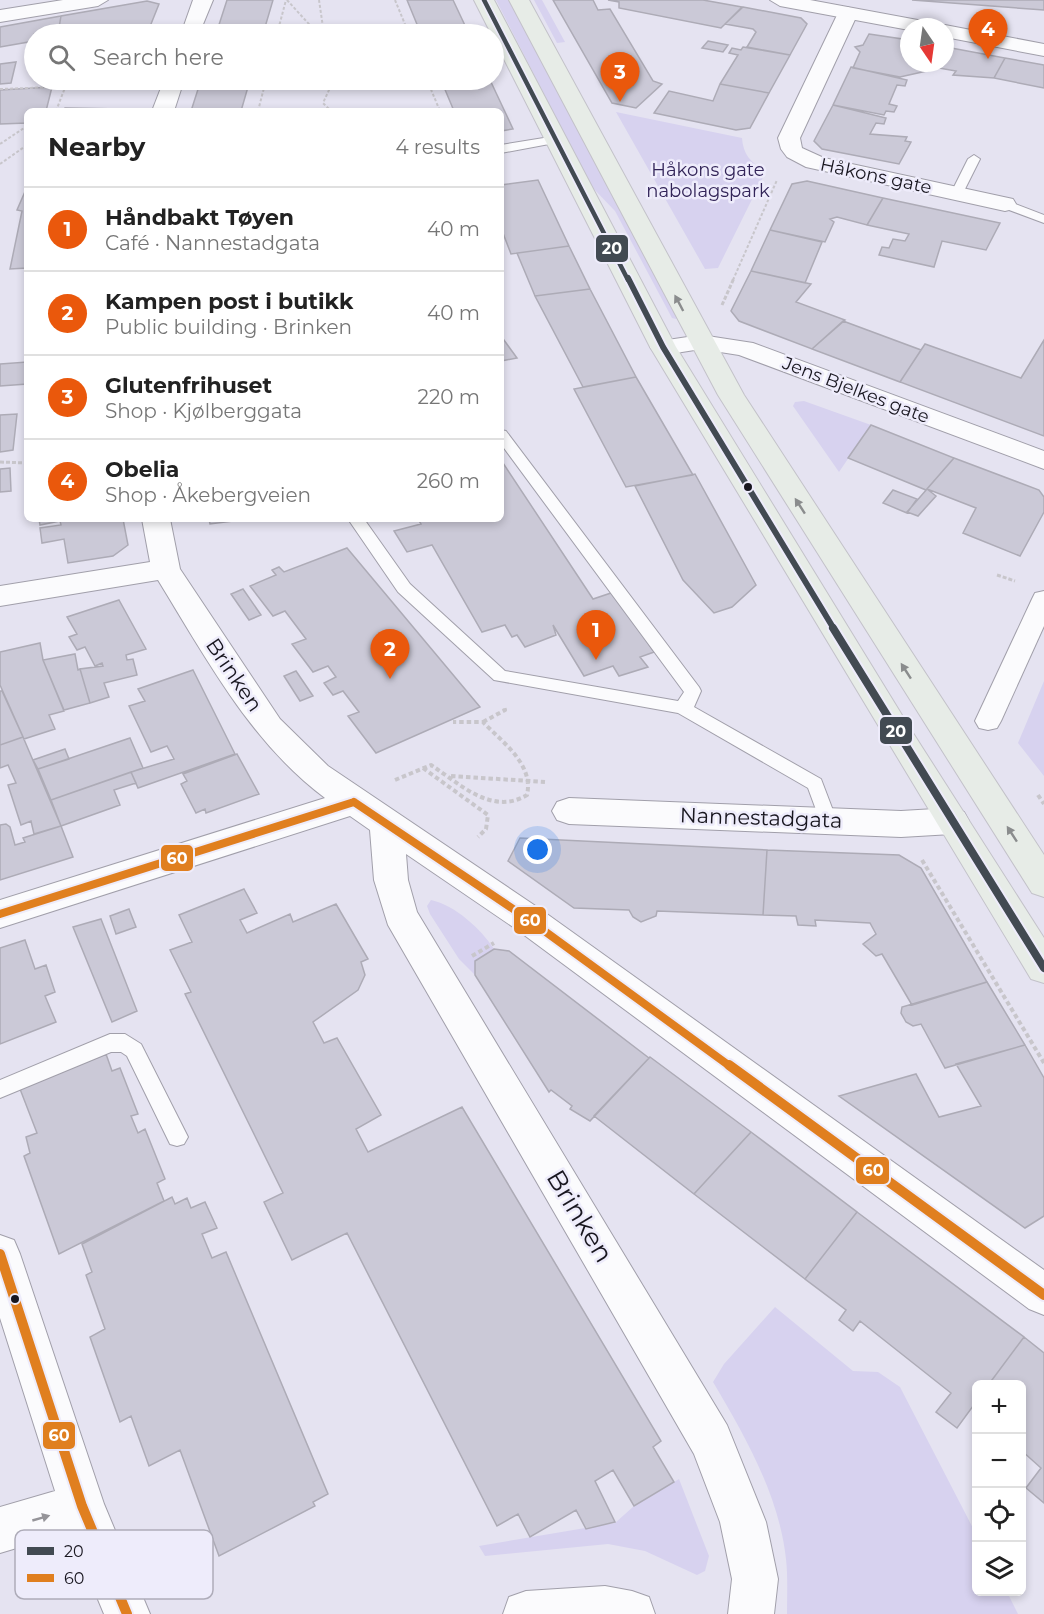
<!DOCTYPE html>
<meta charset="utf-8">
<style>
body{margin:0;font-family:Montserrat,sans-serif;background:#f2f2f2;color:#222}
.controls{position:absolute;right:18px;bottom:18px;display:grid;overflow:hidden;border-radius:9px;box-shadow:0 3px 9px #0003}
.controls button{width:54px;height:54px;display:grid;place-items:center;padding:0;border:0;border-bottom:2px solid #e0e0e0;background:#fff;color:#222;font:30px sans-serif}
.compass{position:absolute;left:900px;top:18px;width:54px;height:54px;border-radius:50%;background:#fff;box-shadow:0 3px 9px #0003;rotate:167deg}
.you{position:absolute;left:538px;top:850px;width:21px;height:21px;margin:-15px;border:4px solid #fff;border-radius:50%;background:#1a73e8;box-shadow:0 0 0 9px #1a73e833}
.badge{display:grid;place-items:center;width:39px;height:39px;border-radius:50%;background:#ea580c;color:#fff;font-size:20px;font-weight:700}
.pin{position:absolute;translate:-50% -50px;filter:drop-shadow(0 2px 3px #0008)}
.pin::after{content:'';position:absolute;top:32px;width:21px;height:18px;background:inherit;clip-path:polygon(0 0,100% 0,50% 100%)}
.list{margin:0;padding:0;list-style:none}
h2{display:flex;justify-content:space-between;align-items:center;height:78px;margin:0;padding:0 24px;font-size:26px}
h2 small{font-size:20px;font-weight:400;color:#767676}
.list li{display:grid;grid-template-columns:39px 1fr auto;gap:18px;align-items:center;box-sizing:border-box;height:84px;padding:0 24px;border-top:2px solid #e0e0e0}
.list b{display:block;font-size:22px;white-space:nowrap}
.list p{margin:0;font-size:20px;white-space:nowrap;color:#767676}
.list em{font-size:20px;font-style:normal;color:#767676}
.icon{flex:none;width:33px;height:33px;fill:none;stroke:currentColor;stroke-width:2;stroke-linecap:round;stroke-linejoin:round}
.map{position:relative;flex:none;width:1044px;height:1614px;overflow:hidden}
.search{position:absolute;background:#fff;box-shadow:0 3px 9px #0003;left:24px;top:24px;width:480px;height:66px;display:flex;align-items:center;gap:15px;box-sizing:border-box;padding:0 21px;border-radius:33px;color:#767676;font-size:22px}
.panel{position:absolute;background:#fff;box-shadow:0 3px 9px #0003;left:24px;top:108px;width:480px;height:414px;border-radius:9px}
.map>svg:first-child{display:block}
.green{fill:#d7d2ef}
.building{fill:#cbc9d7;stroke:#adabb6;stroke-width:1.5}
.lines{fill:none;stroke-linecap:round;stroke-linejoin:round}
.service-casing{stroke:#a19faa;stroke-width:2}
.pedestrian-casing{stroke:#a19faa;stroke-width:2}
.minor-casing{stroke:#a19faa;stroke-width:2}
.tertiary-casing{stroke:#a19faa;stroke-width:2}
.primary-casing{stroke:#c3c2c9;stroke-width:2}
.path-far2{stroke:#c8c6cb;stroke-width:2;stroke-dasharray:3 2;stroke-linecap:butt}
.path-far1{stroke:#c8c6cb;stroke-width:3;stroke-dasharray:4 2;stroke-linecap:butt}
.path{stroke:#c8c6cb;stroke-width:4;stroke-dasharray:4.5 3;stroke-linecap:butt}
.service{fill:#fbfbfd;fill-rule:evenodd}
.pedestrian{fill:#fbfbfd;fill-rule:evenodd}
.minor{fill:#fbfbfd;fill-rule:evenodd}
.tertiary{fill:#fbfbfd;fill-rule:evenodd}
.primary{fill:#e7ece7;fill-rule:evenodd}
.bus-1-far2-casing{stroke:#eeecfb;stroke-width:8}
.bus-1-far1-casing{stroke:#eeecfb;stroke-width:10}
.bus-1-casing{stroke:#eeecfb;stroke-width:12}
.bus-2-far1-casing{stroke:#eeecfb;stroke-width:12}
.bus-2-casing{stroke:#eeecfb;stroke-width:14}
.bus-1-far2{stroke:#424a52;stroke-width:4.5}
.bus-1-far1{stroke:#424a52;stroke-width:6}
.bus-1{stroke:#424a52;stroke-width:8}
.bus-2-far1{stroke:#e07f1f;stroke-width:8}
.bus-2{stroke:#e07f1f;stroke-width:10}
.oneway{fill:#8a8c8d}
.oneway2{fill:#959499}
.bus-dot{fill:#18161f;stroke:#eeecfb;stroke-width:2}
.labels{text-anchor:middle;stroke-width:5;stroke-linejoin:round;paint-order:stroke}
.far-park-label{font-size:18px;fill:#322458;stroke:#eeecfb}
.far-street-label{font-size:18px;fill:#18161f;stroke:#eeecfb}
.street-label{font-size:21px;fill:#18161f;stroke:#eeecfb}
.near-street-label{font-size:26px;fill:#18161f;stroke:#eeecfb}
.key{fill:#eeecfb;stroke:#aeacb9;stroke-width:1.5}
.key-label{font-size:16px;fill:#18161f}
.line-badge{stroke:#eeecfb;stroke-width:2}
.badge-label{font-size:16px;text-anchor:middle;font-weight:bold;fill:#fff}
</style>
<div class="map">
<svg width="1044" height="1614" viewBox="0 0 1044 1614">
<rect width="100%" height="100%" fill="#e5e3f1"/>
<!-- green -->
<path class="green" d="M496 0H511L608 188 678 317 676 319 672 318 615 211 591 186Z
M534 0H542L565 42 557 43Z
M616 112 742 138C743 155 752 164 766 171L718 268 705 269Z
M804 401 871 425 839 472 793 406 795 402Z
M1044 681V776L1018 743Z
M431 900C455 905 481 929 494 949L475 961V975L459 959 430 914 427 906Z
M775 1307 853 1371 878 1372 900 1387 976 1534V1592H1007L1018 1614H787C787 1596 788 1577 786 1559 779 1495 745 1436 713 1382L724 1364Z
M679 1479 709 1556 705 1571 697 1575 645 1551 608 1544 485 1556 479 1546 615 1523 634 1506Z"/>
<!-- building -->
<path class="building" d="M227 0H273L263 34H216Z
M407 0H453L469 34H421Z
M553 0H593L598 10 610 9 653 81 662 84 636 108 612 103Z
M608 0H703L742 7 721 28 619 8V2Z
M912 0H1044V10Z
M147 1 159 4 147 34H58L61 16Z
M743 7 801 18 807 24 790 55 747 47 756 32 753 29 725 24Z
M61 16 58 34H34V41L0 47V27Z
M869 34 909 40V63H935L931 70 900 77 853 68 860 52 855 47 863 45Z
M708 41 728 45 723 52 702 48Z
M743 47 790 55 769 93 720 84 738 55 729 53 732 48 741 50Z
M946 47 1005 58 994 78 953 75 956 71 933 67 935 63H945Z
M1005 58 1044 65V88L994 78Z
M16 62 11 83 0 84V64Z
M851 67 907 80 905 86 897 85 889 104 897 106 894 112 886 111 884 115 833 105Z
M201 80H250L241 111H191Z
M441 80H490L513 129 501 131V111H454Z
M720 84 769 93 750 128 736 130 654 113 669 91 713 101Z
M52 87 46 111H27V123L0 124V90Z
M833 105 886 118 884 124 876 123 870 134 907 137 905 141 911 142 899 164 822 149 814 141Z
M65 108 122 109 121 111H64Z
M538 180 569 246 511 254 501 228V185Z
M807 181 883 198 867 225 837 217 830 219 834 222 825 242 770 230 792 184Z
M27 187V268L10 269 22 211 17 210Z
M883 198 1000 223 986 250 942 241 934 267 879 255 882 247 889 248 893 239 905 241 909 234 867 225Z
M770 230 822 242 805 283 751 271Z
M569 246 590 289 535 296 517 253Z
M751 271 811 284 796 302 845 320 812 349 739 321 731 311Z
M590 289 636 377 583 387 535 296Z
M843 321 921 350 900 382 812 349Z
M501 336 517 358 501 361Z
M1044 340V436L900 382 925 344 1021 378Z
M27 362V384L0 386V364Z
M636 377 693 475 626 487 574 389Z
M17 414 13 450 0 452V415Z
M871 425 954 458 926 490 848 458Z
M954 458 1039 490 1044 497V512L1020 556 963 533 976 508 927 489Z
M501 460 593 599 614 592 654 652 640 657 648 667 619 676 613 666 584 676 553 625 556 635 525 647 517 635 512 637 505 625 482 632 432 545 407 552 394 531 421 524 418 519H501Z
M10 468 11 491 0 492V469Z
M695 474 756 585 732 607 714 613 683 580 635 486Z
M927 489 936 496 918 516 907 512Z
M893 490 917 499 907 513 883 503Z
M39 519H123L128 545 113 556 68 563 64 539 42 543 40 528 61 525 60 521 40 525Z
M209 519H249L210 524Z
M347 548 480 707 376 753 348 716 359 712 343 691 333 695 324 683 336 677 328 666 313 672 292 644 306 639 285 611 273 616 250 586 276 575 272 570 279 567 284 572Z
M243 589 261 615 249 620 231 594Z
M119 600 146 649 126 655 127 660 133 659 137 675 104 683 109 697 90 703 80 669 103 666 102 663 95 666 85 647 77 650 69 637 77 634 67 617Z
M40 643 43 660 64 711 49 715 55 729 24 739 0 685V652Z
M75 654 78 670 80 669 90 703 64 710 43 660Z
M193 670 235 754 138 788 131 772 174 759 167 746 151 752 129 706 145 701 138 689Z
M296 671 313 696 300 701 284 676Z
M0 691H2L23 737 0 745Z
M23 737 61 826 34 834 31 821 21 825 8 785 16 783 8 765 0 768V745Z
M130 738 143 768 51 800 38 769Z
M65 749 69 759 38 769 33 760Z
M237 754 259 794 206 813 205 809 196 813 181 784 187 781 183 774Z
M131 772 136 783 114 790 120 805 61 826 51 800Z
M6 824 10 827 15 845 25 842 23 838 61 826 73 857 0 880V825Z
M520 838 767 850 763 915 657 911 656 916 641 922 633 917 629 910 574 908 508 861Z
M767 850 899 855 921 868 987 982 912 1005 882 954 876 956 863 944 876 934 870 923 815 920 816 926 798 925 796 916 763 915Z
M244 889 257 913 240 920 247 933 290 914 293 922 336 904 368 959 361 962 365 975 358 990 313 1022 324 1043 337 1038 381 1115 356 1129 368 1152 462 1107 661 1441 653 1447 674 1482 634 1506 613 1470 595 1481 615 1522 586 1529 576 1510 530 1537 518 1514 497 1526 347 1233 292 1260 264 1202 283 1193 185 994 191 992 170 950 192 942 179 915Z
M129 909 136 927 116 934 110 916Z
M101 919 137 1011 112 1022 73 927Z
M25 940 35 969 46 965 55 992 45 996 56 1022 0 1044V948Z
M494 949 509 951 649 1058 590 1121 570 1109 572 1106 551 1090 549 1092 475 975V961Z
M987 982 1025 1045 945 1068 921 1024 913 1026 906 1022 901 1013 902 1007Z
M1025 1045 1044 1078V1216L1025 1228 839 1096 916 1074 939 1117 981 1106 956 1064Z
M106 1054 112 1071 120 1068 138 1114 131 1116 138 1133 145 1129 165 1179 157 1183 164 1201 59 1254 24 1156 30 1153 26 1137 37 1133 20 1089Z
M650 1057 751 1132 694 1194 594 1116Z
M751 1132 857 1212 805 1279 694 1194Z
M172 1197 175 1204 187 1198 191 1208 205 1202 217 1228 202 1234 212 1258 226 1252 328 1494 313 1502 315 1506 219 1556 180 1450 149 1466 131 1416 120 1422 90 1337 105 1329 86 1275 92 1272 82 1244Z
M857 1212 1024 1337 989 1384H976V1402L957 1428 936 1412 951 1393 860 1321 853 1331 839 1320 846 1310 805 1279Z
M1024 1337 1044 1353V1503L1026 1488 1041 1468 1022 1451V1384H989Z"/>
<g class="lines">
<!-- service casing -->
<g class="service-casing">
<path id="service" d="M556 136 562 140 560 142 501 153V145Z
M974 155 980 159 963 193 953 196 951 193 968 159Z
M1005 200 1044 215V223L1001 207 999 204Z
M501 430 506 431 699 687 701 691 694 707 821 779 837 821 834 826H822L808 788 678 713 494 680 398 592 348 519H364L410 584 505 671 678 701 684 692 501 444Z
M110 1034H125L141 1044 188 1137 184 1144 177 1146 170 1144 127 1056 121 1052H111L0 1098V1080Z"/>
</g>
<!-- pedestrian casing -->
<g class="pedestrian-casing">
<path id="pedestrian" d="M1044 591V626L1001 721 997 728 988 730 979 728 975 721 1032 599 1035 593Z"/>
</g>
<!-- minor casing -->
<g class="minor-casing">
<path id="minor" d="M63 0H108L98 6 0 22V10Z
M193 0H213L199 34H181Z
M848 7 858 13 800 138 802 148 824 158 1013 199 1016 204 1013 209 1005 211 806 167 787 157 781 149 778 138 838 13Z
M164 80H184L174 111H152Z
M701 335 753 343 1044 451V469L739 355 701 349 663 355 654 352 650 347 654 342Z
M142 519H170L180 569 280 719 328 766 540 909 1044 1270V1315L1029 1309 516 929 406 854 408 880 417 912 727 1425 766 1522 778 1579 774 1614H728L732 1579 720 1522 694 1454 388 925 374 880 370 830 350 816 0 928V900L325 798C251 743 206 658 158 580L0 606V586L150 562Z
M569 798 901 811 952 808 964 812 969 821 964 830 952 834 901 837 569 824 557 820 552 811 557 802Z
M0 1235 14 1240 20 1254 104 1504 150 1614H104L70 1532 0 1553V1507L55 1491 0 1318Z
M605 1586 632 1591 649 1597 655 1614H503L509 1597 526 1591Z"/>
</g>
<!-- tertiary casing -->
<g class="tertiary-casing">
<path id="tertiary" d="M770 0H810L923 21 933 27H909V30L780 6Z
M945 25 1044 44V56L945 37V27H938Z"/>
</g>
<!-- primary casing -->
<g class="primary-casing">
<path id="primary" d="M474 0H494L676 347 913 733 1044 938V983L1031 979 650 347Z
M509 0H529L744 395 1044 855V897L1032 893 718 395Z"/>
</g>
<!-- path-far2 -->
<path class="path-far2" d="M287 0 318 34
M319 0 324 34
M395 0 409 34
M277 34 286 0
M326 80 329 90 323 103 331 111
M427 80 440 111
M0 89 137 84
M56 111 66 85
M258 111 266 80
M0 144 27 126
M0 164 27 145
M733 280 777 180"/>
<!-- path-far1 -->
<path class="path-far1" d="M722 305 734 278
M0 462 27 463
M997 575 1015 581"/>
<!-- path -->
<path class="path" d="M483 722 505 710 504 706
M423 768 488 815 486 829 478 837
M451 776 545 782
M395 780 431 765C460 784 492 816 527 795 534 764 502 742 483 722H453
M1038 795 1044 804
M922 860 1044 1063
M472 956 494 943"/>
<!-- service -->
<use href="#service" class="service"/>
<!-- pedestrian -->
<use href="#pedestrian" class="pedestrian"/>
<!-- minor -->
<use href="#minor" class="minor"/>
<!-- tertiary -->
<use href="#tertiary" class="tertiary"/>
<!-- primary -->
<use href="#primary" class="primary"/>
<!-- bus-1-far2 casing -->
<g class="bus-1-far2-casing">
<path id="bus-1-far2" d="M484 0 628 280"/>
</g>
<!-- bus-1-far1 casing -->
<g class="bus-1-far1-casing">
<path id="bus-1-far1" d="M628 278 663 347 834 629"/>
</g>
<!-- bus-1 casing -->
<g class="bus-1-casing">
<path id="bus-1" d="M833 628 1044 968"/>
</g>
<!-- bus-2-far1 casing -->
<g class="bus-2-far1-casing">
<path id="bus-2-far1" d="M354 802 528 919 731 1067
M0 914 354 802"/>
</g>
<!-- bus-2 casing -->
<g class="bus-2-casing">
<path id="bus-2" d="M729 1065 1044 1295
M0 1254 82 1506 127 1614"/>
</g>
<!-- bus-1-far2 -->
<use href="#bus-1-far2" class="bus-1-far2"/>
<!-- bus-1-far1 -->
<use href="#bus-1-far1" class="bus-1-far1"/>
<!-- bus-1 -->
<use href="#bus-1" class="bus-1"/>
<!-- bus-2-far1 -->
<use href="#bus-2-far1" class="bus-2-far1"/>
<!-- bus-2 -->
<use href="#bus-2" class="bus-2"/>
</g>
<!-- one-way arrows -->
<defs><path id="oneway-solid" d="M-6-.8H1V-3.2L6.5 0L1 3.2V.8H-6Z" transform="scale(1.5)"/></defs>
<g class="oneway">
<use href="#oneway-solid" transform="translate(679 303) rotate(-118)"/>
<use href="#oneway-solid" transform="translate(800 506) rotate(-123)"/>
<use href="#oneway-solid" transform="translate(906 671) rotate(-123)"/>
<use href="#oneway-solid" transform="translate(1012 834) rotate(-123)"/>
</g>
<use class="oneway2" href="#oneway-solid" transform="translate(41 1518) rotate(-16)"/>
<!-- markers -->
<g class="bus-dot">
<circle cx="748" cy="487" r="5"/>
<circle cx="15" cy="1299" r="5"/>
</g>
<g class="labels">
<!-- far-park labels -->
<g class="far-park-label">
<text x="708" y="176">Håkons gate<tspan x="708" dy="21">nabolagspark</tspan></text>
</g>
<!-- far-street labels -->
<g class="far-street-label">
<text transform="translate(876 176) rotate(12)" y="6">Håkons gate</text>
<text transform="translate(856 390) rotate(21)" y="6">Jens Bjelkes gate</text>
</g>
<!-- street labels -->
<g class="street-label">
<text transform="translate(234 675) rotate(56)" y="7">Brinken</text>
<text transform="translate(761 818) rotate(2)" y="7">Nannestadgata</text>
</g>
<!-- near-street labels -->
<g class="near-street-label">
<text transform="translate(580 1216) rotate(59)" y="9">Brinken</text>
</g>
</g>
<!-- legend -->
<rect x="15" y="1530" width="198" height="69" rx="9" class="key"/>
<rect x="27" y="1547" width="27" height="8" fill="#424a52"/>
<rect x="27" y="1574" width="27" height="8" fill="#e07f1f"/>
<g class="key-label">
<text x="64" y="1557">20</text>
<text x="64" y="1584">60</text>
</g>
<g class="line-badge">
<rect x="595" y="234" width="34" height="29" rx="6" fill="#424a52"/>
<rect x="879" y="716" width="34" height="29" rx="6" fill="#424a52"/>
<rect x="160" y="844" width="34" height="28" rx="6" fill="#e07f1f"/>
<rect x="513" y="906" width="34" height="29" rx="6" fill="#e07f1f"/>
<rect x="855" y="1156" width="35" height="29" rx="6" fill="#e07f1f"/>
<rect x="42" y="1421" width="34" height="29" rx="6" fill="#e07f1f"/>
</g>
<g class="badge-label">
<text x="612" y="254">20</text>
<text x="896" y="737">20</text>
<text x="177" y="864">60</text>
<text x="530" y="926">60</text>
<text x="873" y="1176">60</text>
<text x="59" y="1441">60</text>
</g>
</svg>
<div class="controls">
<button>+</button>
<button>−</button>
<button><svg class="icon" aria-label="locate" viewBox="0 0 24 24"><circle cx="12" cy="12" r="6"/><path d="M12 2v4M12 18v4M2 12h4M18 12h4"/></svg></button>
<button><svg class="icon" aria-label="layers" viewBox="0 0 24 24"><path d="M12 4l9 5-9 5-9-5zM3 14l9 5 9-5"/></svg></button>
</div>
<svg class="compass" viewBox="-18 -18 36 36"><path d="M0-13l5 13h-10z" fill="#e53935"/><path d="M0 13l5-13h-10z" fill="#767676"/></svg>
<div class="you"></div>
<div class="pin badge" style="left:596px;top:660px">1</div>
<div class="pin badge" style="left:390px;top:679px">2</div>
<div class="pin badge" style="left:620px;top:102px">3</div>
<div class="pin badge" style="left:988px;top:59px">4</div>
<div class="search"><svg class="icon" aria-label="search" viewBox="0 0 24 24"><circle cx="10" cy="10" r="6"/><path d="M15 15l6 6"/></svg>Search here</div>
<section class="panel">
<h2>Nearby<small>4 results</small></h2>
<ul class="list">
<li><span class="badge">1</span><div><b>Håndbakt Tøyen</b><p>Café · Nannestadgata</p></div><em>40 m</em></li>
<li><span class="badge">2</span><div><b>Kampen post i butikk</b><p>Public building · Brinken</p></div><em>40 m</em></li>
<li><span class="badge">3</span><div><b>Glutenfrihuset</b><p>Shop · Kjølberggata</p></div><em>220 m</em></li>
<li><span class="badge">4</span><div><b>Obelia</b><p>Shop · Åkebergveien</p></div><em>260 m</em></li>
</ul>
</section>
</div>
